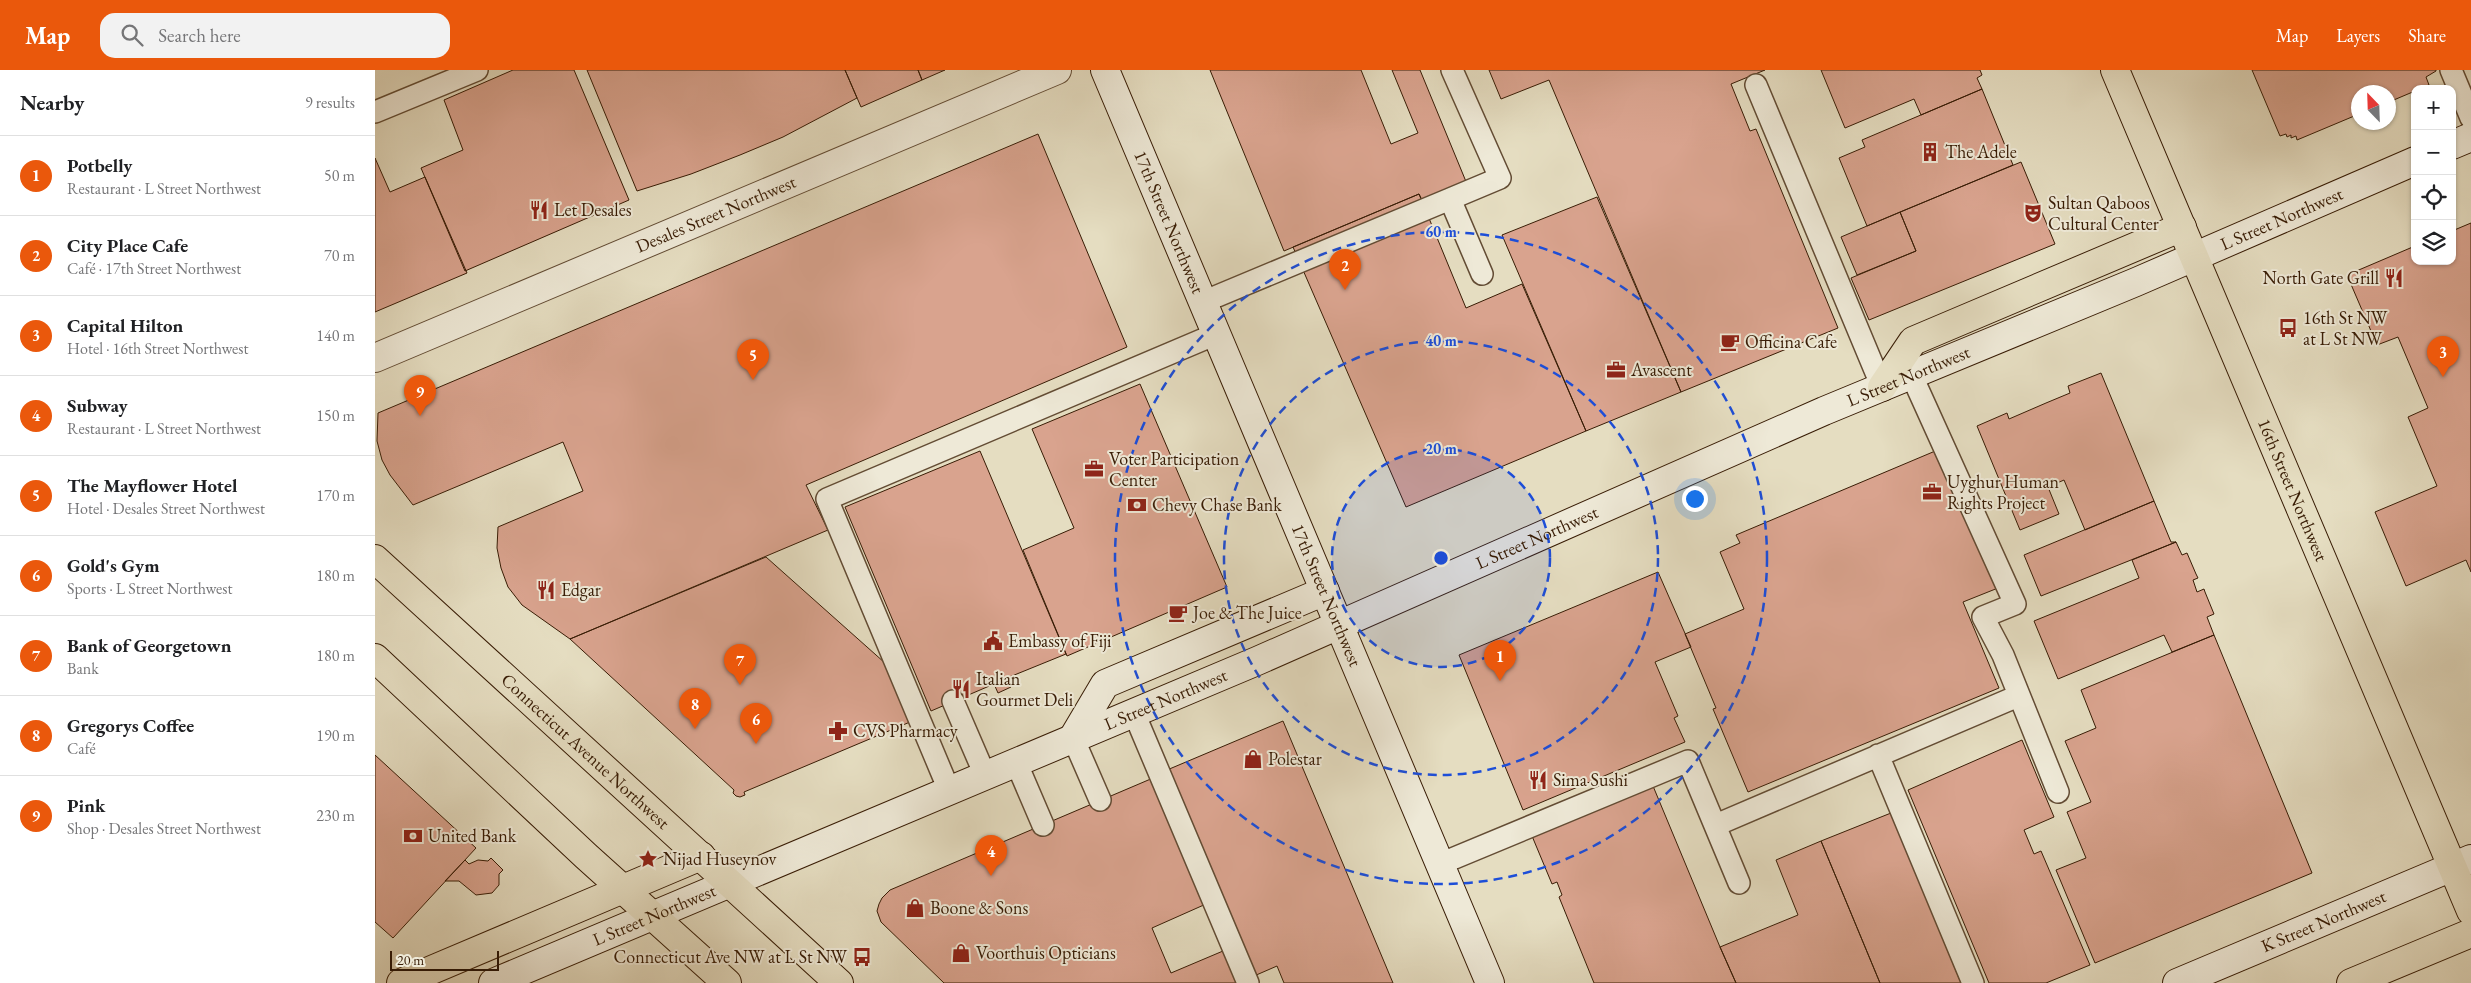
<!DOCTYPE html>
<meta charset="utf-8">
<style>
body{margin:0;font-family:"EB Garamond",serif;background:#f2f2f2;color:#202124}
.controls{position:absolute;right:15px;top:15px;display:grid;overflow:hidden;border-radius:10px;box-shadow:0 1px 4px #0004}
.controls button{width:45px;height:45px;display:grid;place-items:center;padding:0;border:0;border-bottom:1px solid #e0e0e0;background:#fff;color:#202124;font:25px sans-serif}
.compass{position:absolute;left:1976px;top:15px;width:45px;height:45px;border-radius:50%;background:#fff;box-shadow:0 1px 4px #0004;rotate:337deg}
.scale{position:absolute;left:15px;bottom:12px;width:109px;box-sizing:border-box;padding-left:5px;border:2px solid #381c05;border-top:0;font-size:14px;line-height:18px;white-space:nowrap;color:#381c05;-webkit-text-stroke:4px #eee9d7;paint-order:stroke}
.you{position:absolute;left:1319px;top:428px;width:18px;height:18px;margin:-12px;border:4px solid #fff;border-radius:50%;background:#1a73e8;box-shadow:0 0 0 8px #1a73e833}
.badge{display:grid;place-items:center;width:32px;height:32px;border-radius:50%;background:#ea580c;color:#fff;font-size:16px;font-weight:700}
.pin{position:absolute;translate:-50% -41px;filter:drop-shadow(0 1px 2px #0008)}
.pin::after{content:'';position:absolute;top:26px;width:18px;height:15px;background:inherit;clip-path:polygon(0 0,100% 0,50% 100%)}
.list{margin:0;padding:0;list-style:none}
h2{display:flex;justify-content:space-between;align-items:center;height:65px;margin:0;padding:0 20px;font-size:21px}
h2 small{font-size:16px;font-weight:400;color:#757577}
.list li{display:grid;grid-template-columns:32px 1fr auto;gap:15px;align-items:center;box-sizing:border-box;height:80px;padding:0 20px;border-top:1px solid #e0e0e0}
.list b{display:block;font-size:19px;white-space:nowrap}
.list p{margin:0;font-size:16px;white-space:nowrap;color:#757577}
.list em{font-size:16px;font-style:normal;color:#757577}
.icon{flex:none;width:28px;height:28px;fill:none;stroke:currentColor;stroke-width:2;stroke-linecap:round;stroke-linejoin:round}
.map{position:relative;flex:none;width:2096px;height:913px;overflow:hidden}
header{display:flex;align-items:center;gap:30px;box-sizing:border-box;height:70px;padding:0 25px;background:#ea580c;color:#fff}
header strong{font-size:24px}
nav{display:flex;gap:28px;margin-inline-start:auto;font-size:18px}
.search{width:350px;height:45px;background:#f2f2f2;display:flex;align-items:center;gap:12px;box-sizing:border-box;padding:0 18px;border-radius:15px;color:#757577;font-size:19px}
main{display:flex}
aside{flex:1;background:#fff}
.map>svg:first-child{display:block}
.building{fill:#d9a38e;stroke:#381c05}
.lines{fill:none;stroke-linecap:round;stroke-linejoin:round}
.lane-casing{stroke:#634c34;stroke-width:24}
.street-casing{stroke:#634c34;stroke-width:30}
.secondary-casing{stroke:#381c05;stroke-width:30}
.primary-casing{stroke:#381c05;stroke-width:30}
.highway-casing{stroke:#381c05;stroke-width:30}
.lane{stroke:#eee9d7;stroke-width:21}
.street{stroke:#eee9d7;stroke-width:28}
.secondary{stroke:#eee9d7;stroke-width:28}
.primary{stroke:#e5ddc1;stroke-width:28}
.highway{stroke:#e5ddc1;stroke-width:28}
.ring{fill:none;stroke:#1d4ed8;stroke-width:2.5;stroke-dasharray:9 6}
.labels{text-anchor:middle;stroke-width:4;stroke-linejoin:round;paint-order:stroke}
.poi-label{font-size:18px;fill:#381c05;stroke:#eee9d7;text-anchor:start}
.street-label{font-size:18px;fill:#381c05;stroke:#eee9d7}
.centre{fill:#1d4ed8;stroke:#eee9d7;stroke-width:2.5}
.ring-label{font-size:15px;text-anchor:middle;font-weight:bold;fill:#1d4ed8;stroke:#eee9d7;stroke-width:4;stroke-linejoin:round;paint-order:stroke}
</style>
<header>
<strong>Map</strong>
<div class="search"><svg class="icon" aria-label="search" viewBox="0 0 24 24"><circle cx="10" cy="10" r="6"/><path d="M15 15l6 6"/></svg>Search here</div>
<nav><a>Map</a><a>Layers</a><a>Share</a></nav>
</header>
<main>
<aside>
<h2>Nearby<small>9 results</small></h2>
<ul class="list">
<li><span class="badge">1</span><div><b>Potbelly</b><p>Restaurant · L Street Northwest</p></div><em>50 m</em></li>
<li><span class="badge">2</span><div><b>City Place Cafe</b><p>Café · 17th Street Northwest</p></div><em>70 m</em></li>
<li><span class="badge">3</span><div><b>Capital Hilton</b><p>Hotel · 16th Street Northwest</p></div><em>140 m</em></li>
<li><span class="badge">4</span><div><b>Subway</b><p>Restaurant · L Street Northwest</p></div><em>150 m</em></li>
<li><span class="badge">5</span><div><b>The Mayflower Hotel</b><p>Hotel · Desales Street Northwest</p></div><em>170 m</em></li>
<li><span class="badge">6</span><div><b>Gold's Gym</b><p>Sports · L Street Northwest</p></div><em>180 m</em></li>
<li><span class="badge">7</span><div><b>Bank of Georgetown</b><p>Bank</p></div><em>180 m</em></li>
<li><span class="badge">8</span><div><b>Gregorys Coffee</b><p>Café</p></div><em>190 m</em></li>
<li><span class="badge">9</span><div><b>Pink</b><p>Shop · Desales Street Northwest</p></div><em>230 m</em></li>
</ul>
</aside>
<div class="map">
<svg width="2096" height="913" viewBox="0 0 2096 913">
<rect width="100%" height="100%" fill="#e5ddc1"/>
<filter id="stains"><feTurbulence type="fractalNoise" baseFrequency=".004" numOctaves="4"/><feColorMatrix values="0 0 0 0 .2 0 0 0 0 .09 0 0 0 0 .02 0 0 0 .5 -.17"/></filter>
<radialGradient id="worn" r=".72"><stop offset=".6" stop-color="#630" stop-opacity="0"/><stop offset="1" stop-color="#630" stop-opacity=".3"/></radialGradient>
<!-- building -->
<path class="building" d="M138 0H199L254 130 90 201 46 98 88 80 69 30Z
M212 0H470L482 28 408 67 365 85 316 104 262 121Z
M470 0H543L547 10 486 37Z
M543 0H570L547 10Z
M835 0H986L1016 74 1043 63 1017 0H1045L1092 114 1048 132 1044 124 909 181Z
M1114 0H1390L1356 14 1375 61 1381 59 1463 258 1306 322 1174 10 1126 29Z
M1446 0H1605L1607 5 1602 8 1607 19 1546 45 1539 29 1470 58Z
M1877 0H2061V1L2051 7 2054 15 2040 19V21L2014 32V22H1984V44L1922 70 1921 66 1916 68V65L1912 67 1911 64 1905 66Z
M1607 19 1638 95 1492 156 1464 88 1490 77 1487 70Z
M663 64 752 277 431 415 453 460 195 569 147 535 133 517 126 498 122 478 123 457 208 421 188 372 38 435 15 405 7 390 2 371 3 343Z
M0 88 15 122 50 107 92 203 0 242Z
M1646 92 1680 174 1494 250 1476 208 1541 181 1525 142Z
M1044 124 1091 238 1147 214 1211 361 1031 437 918 177Z
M1222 127 1306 322 1211 361 1127 165Z
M1525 142 1541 181 1482 205 1466 167Z
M2096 153V502L2091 490 2031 516 2000 442 2062 416 2033 347 2053 338 2023 267 2002 275 1972 205 2040 176V191H2077V161Z
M1726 303 1779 431 1710 460 1689 410 1673 417 1684 444 1645 460 1602 356 1632 343 1634 349 1671 333 1695 323 1693 316Z
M765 314 852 517 692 586 648 480 699 458 657 359Z
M1565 379 1623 518 1588 532 1624 618 1373 722 1338 639 1341 638 1310 564 1369 539 1345 482 1365 473 1361 465Z
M605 381 691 584 632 608 636 617 623 623 619 614 556 641 470 437Z
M1779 431 1796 472H1801L1666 526 1649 485Z
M1801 472 1807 485 1812 483 1821 504 1823 508 1818 510 1822 522 1829 519 1830 522 1839 544 1832 547 1839 565 1797 582 1789 565 1683 609 1659 551 1764 508 1757 490Z
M391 487 510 593 535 652 369 722 370 725 365 727 361 726 358 723 359 720 195 569Z
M1283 502 1316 577 1280 592 1303 646 1299 648 1310 672 1148 740 1084 585Z
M1839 565 1937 803 1720 893 1681 800 1711 788 1692 742 1716 732 1690 671 1721 658 1706 620Z
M908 651 1018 913H909L902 896 879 906 792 700Z
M1647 670 1679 747 1649 760 1659 784 1666 781 1715 895 1671 913H1614L1533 720Z
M0 685 101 778 18 868 0 852Z
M778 708 831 834 777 858 796 903 848 881 862 913H569L506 852 502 841 504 834 507 828 515 820Z
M1278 716 1345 877 1361 913H1219L1184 827 1187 825 1182 812 1177 814 1157 766Z
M1516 743 1586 913H1505L1446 771Z
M1446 771 1505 913H1361L1345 877 1423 845 1401 790Z
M116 788 128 800 124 804V815L117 823 101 825 84 811H70L90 790 94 794 103 790 113 791Z"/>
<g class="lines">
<!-- lane casing -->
<g class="lane-casing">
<path id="lane" d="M1077 0 1125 108 1075 129 1107 204
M2076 0 2096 48
M1381 15 1507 317
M0 42 102 0
M828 232 1075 129
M1536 304 1640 534 1608 547 1628 585 1683 722
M578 631 610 705
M759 643 873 913
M698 668 725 730
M1503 685 1598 913
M641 692 668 755
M574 720 452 429 841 264
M1341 755 1643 626
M1065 794 1313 691 1364 813"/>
</g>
<!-- street casing -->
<g class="street-casing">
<g id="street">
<path id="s1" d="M0 288 682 0"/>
</g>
</g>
<!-- secondary casing -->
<g class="secondary-casing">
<g id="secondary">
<path id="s2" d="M730 0 1115 913"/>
<path d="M2077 75 2096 67"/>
<path d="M698 668 730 614 950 521"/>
<path id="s3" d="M118 913 882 591 1449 341 1761 212 2040 91"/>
<path id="s4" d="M1802 913 2096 789"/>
</g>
</g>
<!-- primary casing -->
<g class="primary-casing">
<g id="primary">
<path id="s5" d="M1740 0 2096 841"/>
<path d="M1507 317 1538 271 1807 157"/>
<path id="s6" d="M0 489 464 913"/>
<path d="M0 588 211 786 352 913"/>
<path d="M26 913 326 786"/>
</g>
</g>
<!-- highway casing -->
<g class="highway-casing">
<path id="highway" d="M1976 913 2096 863"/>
</g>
<!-- lane -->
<use href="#lane" class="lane"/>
<!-- street -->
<use href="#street" class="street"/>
<!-- secondary -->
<use href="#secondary" class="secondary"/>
<!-- primary -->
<use href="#primary" class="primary"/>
<!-- highway -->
<use href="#highway" class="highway"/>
</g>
<!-- distance rings -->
<circle cx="1066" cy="488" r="109" fill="#1d4ed8" fill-opacity=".12"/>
<g class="ring">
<circle cx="1066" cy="488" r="109"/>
<circle cx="1066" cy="488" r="217"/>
<circle cx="1066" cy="488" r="326"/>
</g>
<!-- icons -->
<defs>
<g id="building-bare" transform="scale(1.5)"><path d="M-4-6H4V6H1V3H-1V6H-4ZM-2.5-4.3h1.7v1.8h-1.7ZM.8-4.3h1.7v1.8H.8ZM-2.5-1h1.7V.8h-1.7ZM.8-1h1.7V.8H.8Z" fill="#8f2418" stroke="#eee9d7" stroke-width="2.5" paint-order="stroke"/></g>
<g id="restaurant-bare" transform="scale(1.5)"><path d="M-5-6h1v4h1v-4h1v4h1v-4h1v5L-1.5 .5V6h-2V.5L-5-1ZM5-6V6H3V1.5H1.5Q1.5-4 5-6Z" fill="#8f2418" stroke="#eee9d7" stroke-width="2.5" paint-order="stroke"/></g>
<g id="theatre-bare" transform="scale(1.5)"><path d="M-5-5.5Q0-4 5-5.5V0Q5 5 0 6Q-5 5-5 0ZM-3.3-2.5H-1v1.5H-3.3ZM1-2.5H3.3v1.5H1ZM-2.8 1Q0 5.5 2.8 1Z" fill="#8f2418" stroke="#eee9d7" stroke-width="2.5" paint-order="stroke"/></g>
<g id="bus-bare" transform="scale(1.5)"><path d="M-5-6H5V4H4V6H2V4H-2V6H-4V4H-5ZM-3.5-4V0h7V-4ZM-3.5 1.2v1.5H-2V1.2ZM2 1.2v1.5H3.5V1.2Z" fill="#8f2418" stroke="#eee9d7" stroke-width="2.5" paint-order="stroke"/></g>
<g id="cafe-bare" transform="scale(1.5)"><path d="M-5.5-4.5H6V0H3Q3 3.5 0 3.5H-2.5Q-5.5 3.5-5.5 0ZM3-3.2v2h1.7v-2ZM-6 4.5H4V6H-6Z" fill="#8f2418" stroke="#eee9d7" stroke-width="2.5" paint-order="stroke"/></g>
<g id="office-bare" transform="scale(1.5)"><path d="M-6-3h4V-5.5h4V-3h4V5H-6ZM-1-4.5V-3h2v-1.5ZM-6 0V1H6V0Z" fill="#8f2418" stroke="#eee9d7" stroke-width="2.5" paint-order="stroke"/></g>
<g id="bank-bare" transform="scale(1.5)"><path d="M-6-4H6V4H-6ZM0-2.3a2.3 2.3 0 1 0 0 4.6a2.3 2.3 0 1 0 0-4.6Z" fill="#8f2418" stroke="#eee9d7" stroke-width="2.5" paint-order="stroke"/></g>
<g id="civic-bare" transform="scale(1.5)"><path d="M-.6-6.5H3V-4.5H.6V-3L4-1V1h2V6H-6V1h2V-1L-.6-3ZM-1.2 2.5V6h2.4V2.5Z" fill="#8f2418" stroke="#eee9d7" stroke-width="2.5" paint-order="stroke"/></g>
<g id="pharmacy-bare" transform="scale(1.5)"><path d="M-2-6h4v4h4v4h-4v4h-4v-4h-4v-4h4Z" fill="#8f2418" stroke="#eee9d7" stroke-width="2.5" paint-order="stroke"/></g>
<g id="shop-bare" transform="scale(1.5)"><path d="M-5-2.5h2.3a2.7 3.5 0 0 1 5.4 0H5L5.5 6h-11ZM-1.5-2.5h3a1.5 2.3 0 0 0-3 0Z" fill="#8f2418" stroke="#eee9d7" stroke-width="2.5" paint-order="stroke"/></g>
<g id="sight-bare" transform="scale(1.5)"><path d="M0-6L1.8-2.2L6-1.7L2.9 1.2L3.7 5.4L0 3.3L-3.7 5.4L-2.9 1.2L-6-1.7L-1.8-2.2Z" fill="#8f2418" stroke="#eee9d7" stroke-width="2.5" paint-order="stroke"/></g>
</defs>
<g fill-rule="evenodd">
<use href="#building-bare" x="1555" y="82"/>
<use href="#restaurant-bare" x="164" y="140"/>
<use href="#theatre-bare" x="1658" y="143"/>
<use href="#restaurant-bare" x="2019" y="208"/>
<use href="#bus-bare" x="1913" y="258"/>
<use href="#cafe-bare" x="1355" y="272"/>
<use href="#office-bare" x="1241" y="300"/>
<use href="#office-bare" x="719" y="399"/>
<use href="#office-bare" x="1557" y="422"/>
<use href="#bank-bare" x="762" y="435"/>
<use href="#restaurant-bare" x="171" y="520"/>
<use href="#cafe-bare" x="803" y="543"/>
<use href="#civic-bare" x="618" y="571"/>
<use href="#restaurant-bare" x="586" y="619"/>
<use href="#pharmacy-bare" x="463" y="661"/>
<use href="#shop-bare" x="878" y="689"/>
<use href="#restaurant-bare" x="1163" y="710"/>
<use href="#bank-bare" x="38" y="766"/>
<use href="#sight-bare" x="273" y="789"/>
<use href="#shop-bare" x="540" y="838"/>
<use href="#shop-bare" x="586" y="883"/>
<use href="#bus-bare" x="487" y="887"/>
</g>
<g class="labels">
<!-- poi labels -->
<g class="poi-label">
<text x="1570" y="88">The Adele</text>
<text x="1673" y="139">Sultan Qaboos<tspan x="1673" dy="21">Cultural Center</tspan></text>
<text x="179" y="146">Let Desales</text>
<text x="2004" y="214" text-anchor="end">North Gate Grill</text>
<text x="1928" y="254">16th St NW<tspan x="1928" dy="21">at L St NW</tspan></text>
<text x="1370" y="278">Officina Cafe</text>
<text x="1256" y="306">Avascent</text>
<text x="734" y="395">Voter Participation<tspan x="734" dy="21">Center</tspan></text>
<text x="1572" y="418">Uyghur Human<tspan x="1572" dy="21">Rights Project</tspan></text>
<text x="777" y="441">Chevy Chase Bank</text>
<text x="186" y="526">Edgar</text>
<text x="818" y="549">Joe &amp; The Juice</text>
<text x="633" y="577">Embassy of Fiji</text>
<text x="601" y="615">Italian<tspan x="601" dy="21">Gourmet Deli</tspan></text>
<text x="478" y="667">CVS Pharmacy</text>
<text x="893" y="695">Polestar</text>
<text x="1178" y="716">Sima Sushi</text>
<text x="53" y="772">United Bank</text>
<text x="288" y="795">Nijad Huseynov</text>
<text x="555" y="844">Boone &amp; Sons</text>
<text x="601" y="889">Voorthuis Opticians</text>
<text x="472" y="893" text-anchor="end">Connecticut Ave NW at L St NW</text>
</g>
<!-- street labels -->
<g class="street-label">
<text dy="6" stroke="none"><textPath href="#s1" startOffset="370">Desales Street Northwest</textPath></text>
<text dy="6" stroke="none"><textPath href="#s3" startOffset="1945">L Street Northwest</textPath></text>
<text dy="6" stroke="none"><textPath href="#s2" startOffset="165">17th Street Northwest</textPath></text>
<text dy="6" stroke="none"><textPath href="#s3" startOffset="1540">L Street Northwest</textPath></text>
<text dy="6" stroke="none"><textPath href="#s5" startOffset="456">16th Street Northwest</textPath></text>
<text dy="6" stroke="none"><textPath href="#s3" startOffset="1135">L Street Northwest</textPath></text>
<text dy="6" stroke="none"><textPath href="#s2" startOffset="570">17th Street Northwest</textPath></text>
<text dy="6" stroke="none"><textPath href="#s3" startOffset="730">L Street Northwest</textPath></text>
<text dy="6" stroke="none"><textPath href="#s6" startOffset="285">Connecticut Avenue Northwest</textPath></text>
<text dy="6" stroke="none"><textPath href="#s3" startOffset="175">L Street Northwest</textPath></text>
<text dy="6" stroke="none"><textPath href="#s4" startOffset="159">K Street Northwest</textPath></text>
</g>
</g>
<circle cx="1066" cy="488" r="8" class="centre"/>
<g class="ring-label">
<text x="1066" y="167">60 m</text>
<text x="1066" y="276">40 m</text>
<text x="1066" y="384">20 m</text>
</g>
<rect width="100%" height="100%" filter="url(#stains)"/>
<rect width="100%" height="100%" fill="url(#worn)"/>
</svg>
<div class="controls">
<button>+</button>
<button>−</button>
<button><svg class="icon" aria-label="locate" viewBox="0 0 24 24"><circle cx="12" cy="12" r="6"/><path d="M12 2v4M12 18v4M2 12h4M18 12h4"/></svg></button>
<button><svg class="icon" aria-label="layers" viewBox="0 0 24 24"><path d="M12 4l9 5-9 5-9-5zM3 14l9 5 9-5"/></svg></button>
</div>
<svg class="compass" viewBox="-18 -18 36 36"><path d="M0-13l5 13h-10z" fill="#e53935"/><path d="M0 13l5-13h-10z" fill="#757577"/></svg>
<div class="scale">20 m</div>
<div class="you"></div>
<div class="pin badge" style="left:1125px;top:611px">1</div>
<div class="pin badge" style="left:970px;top:220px">2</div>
<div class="pin badge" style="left:2068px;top:307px">3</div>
<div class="pin badge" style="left:616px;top:806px">4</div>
<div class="pin badge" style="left:378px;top:310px">5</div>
<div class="pin badge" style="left:381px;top:674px">6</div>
<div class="pin badge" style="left:365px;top:615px">7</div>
<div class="pin badge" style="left:320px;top:659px">8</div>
<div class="pin badge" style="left:45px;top:346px">9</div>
</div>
</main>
